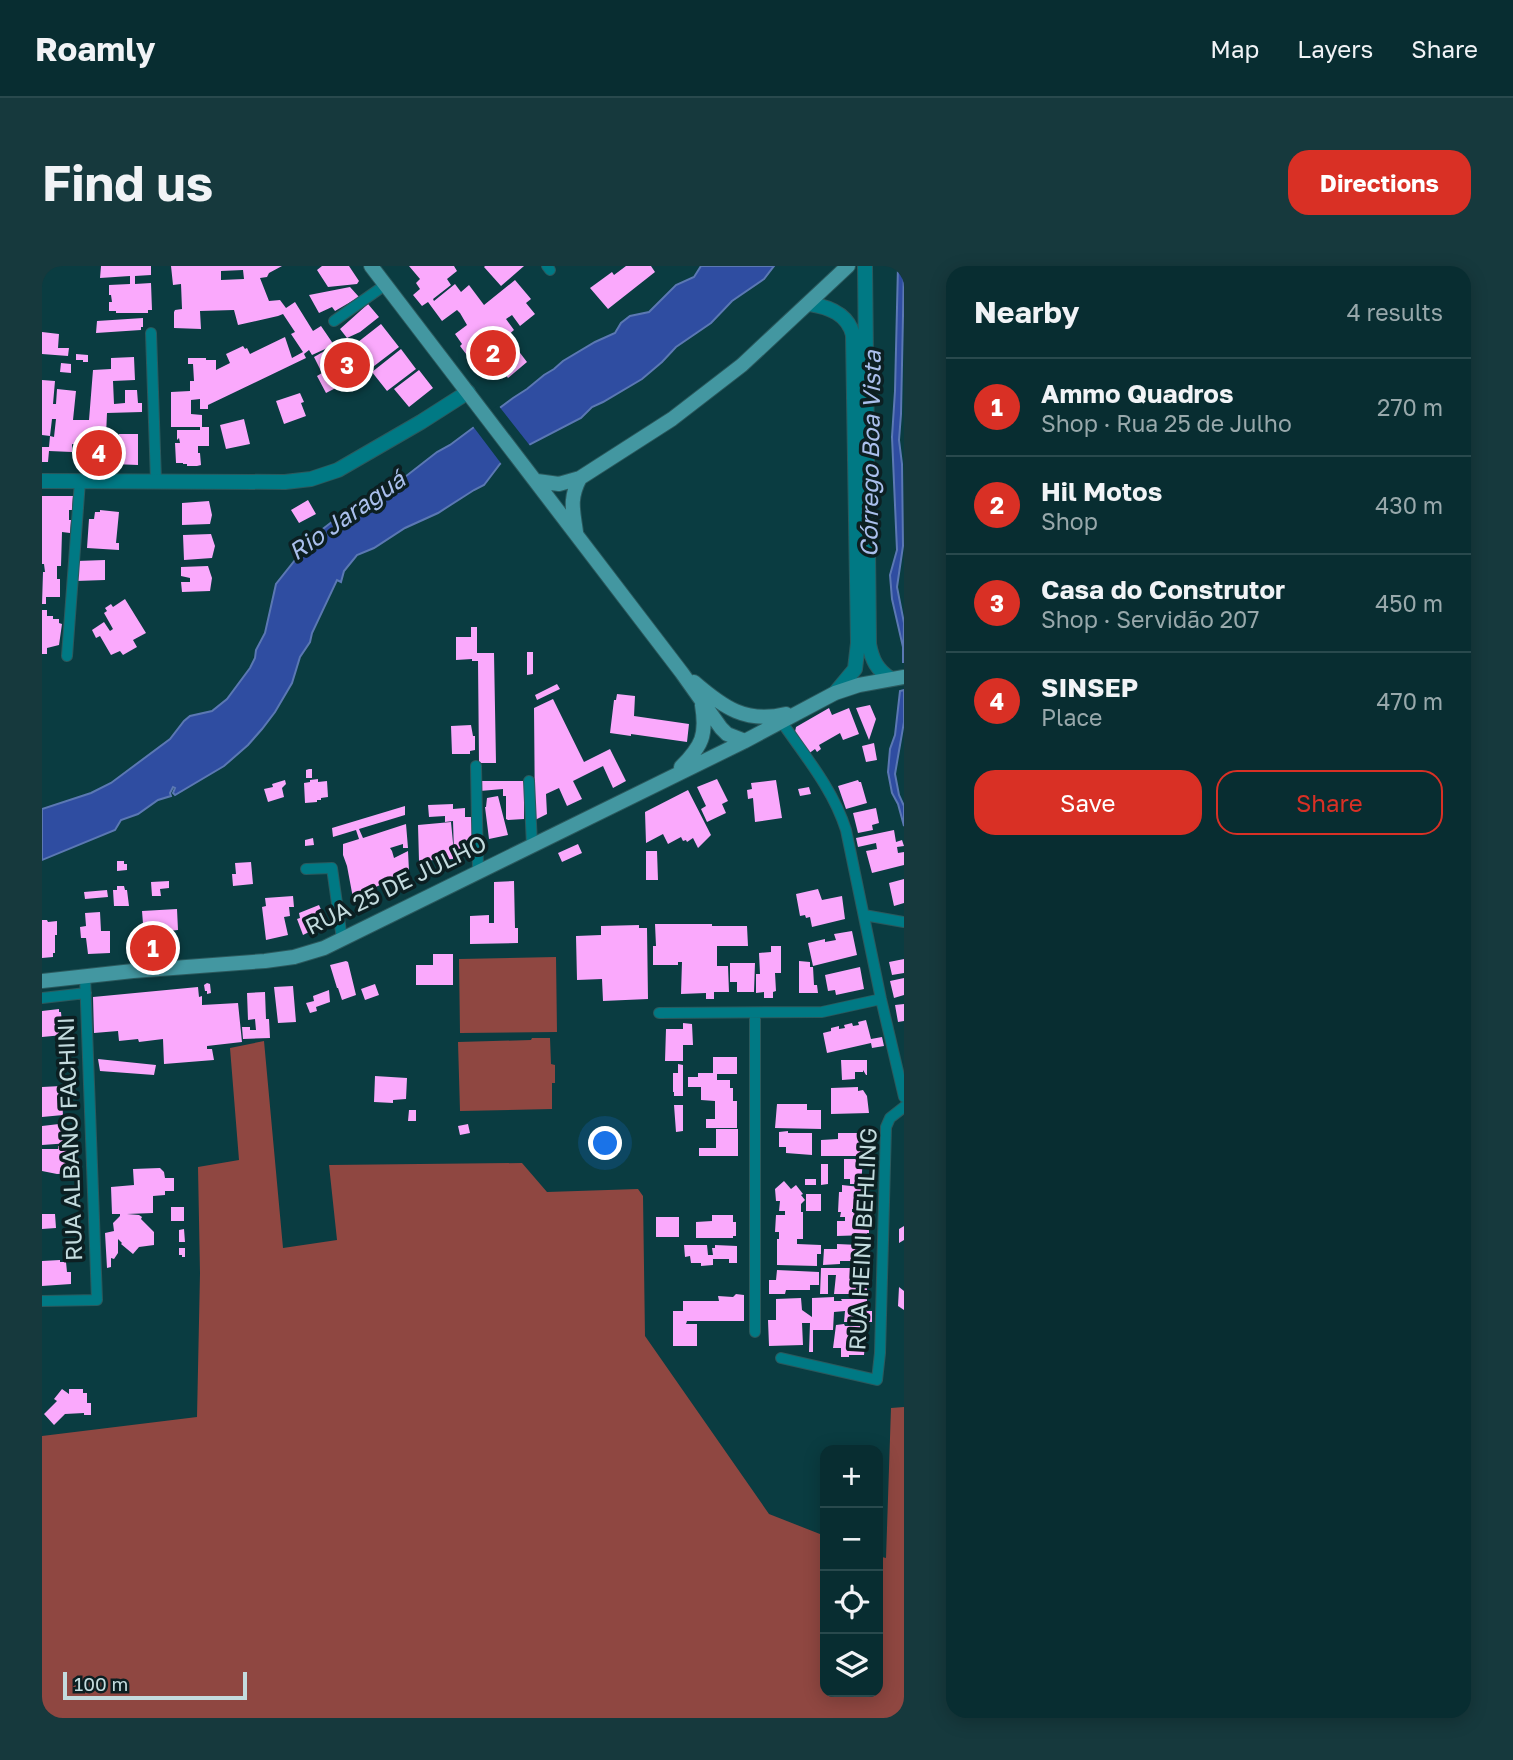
<!DOCTYPE html>
<meta charset="utf-8">
<style>
body{margin:0;font-family:"Golos Text",sans-serif;background:#16393d;color:#f1f3f6}
.controls{position:absolute;right:21px;bottom:21px;display:grid;overflow:hidden;border-radius:14px;box-shadow:0 4px 18px #0003}
.controls button{width:63px;height:63px;display:grid;place-items:center;padding:0;border:0;border-bottom:2px solid #29494d;background:#082d31;color:#f1f3f6;font:35px sans-serif}
.scale{position:absolute;left:21px;bottom:18px;width:184px;box-sizing:border-box;padding-left:7px;border:4px solid #c3dbde;border-top:0;font-size:19px;line-height:24px;white-space:nowrap;color:#c3dbde;-webkit-text-stroke:5px #0c1f22;paint-order:stroke}
.you{position:absolute;left:564px;top:878px;width:24px;height:24px;margin:-18px;border:5px solid #fff;border-radius:50%;background:#1a73e8;box-shadow:0 0 0 10px #1a73e833}
.badge{display:grid;place-items:center;width:46px;height:46px;border-radius:50%;background:#d93025;color:#fff;font-size:23px;font-weight:700}
.pin{position:absolute;translate:-50% -50%;border:4px solid #fff;box-shadow:0 2px 7px #0006}
.list{margin:0;padding:0;list-style:none}
h2{display:flex;justify-content:space-between;align-items:center;height:91px;margin:0;padding:0 28px;font-size:30px}
h2 small{font-size:23px;font-weight:400;color:#98a8ab}
.list li{display:grid;grid-template-columns:46px 1fr auto;gap:21px;align-items:center;box-sizing:border-box;height:98px;padding:0 28px;border-top:2px solid #29494d}
.list b{display:block;font-size:26px;white-space:nowrap}
.list p{margin:0;font-size:23px;white-space:nowrap;color:#98a8ab}
.list em{font-size:23px;font-style:normal;color:#98a8ab}
.actions{display:flex;gap:14px;padding:21px 28px}
.actions a{flex:1;padding:16px 0;border:2px solid #d93025;border-radius:21px;text-align:center;font-size:24px;color:#d93025}
.actions .main{background:#d93025;color:#fff}
.icon{flex:none;width:38px;height:38px;fill:none;stroke:currentColor;stroke-width:2;stroke-linecap:round;stroke-linejoin:round}
.map{position:relative;flex:none;width:862px;height:1452px;overflow:hidden;border-radius:21px}
header{display:flex;align-items:center;gap:42px;box-sizing:border-box;height:98px;padding:0 35px;background:#082d31;border-bottom:2px solid #29494d}
header strong{font-size:33px}
nav{display:flex;gap:38px;margin-inline-start:auto;font-size:24px}
.intro{display:flex;align-items:center;justify-content:space-between;box-sizing:border-box;height:168px;padding:0 42px}
h1{margin:0;font-size:49px}
.button{padding:18px 32px;border-radius:21px;background:#d93025;color:#fff;font-size:24px;font-weight:700}
main{display:flex;gap:42px;padding:0 42px}
aside{flex:1;background:#082d31;border-radius:21px;box-shadow:0 4px 18px #0003}
.map>svg:first-child{display:block}
.green{fill:#8f4741}
.water{fill:#2f4da1;stroke:#5b78b3;stroke-width:2}
.pier{fill:#0a3c41}
.building{fill:#faa9fc;fill-rule:evenodd}
.lines{fill:none;stroke-linecap:round;stroke-linejoin:round}
.minor-casing{stroke:#2b595d;stroke-width:12}
.tertiary-casing{stroke:#2b595d;stroke-width:16}
.secondary-casing{stroke:#2b595d;stroke-width:16}
.minor{stroke:#007984;stroke-width:10}
.tertiary{stroke:#007984;stroke-width:14}
.secondary{stroke:#4397a1;stroke-width:14}
.labels{text-anchor:middle;stroke-width:7;stroke-linejoin:round;paint-order:stroke}
.street-label{font-size:23px;fill:#c3dbde;stroke:#0c1f22}
.water-label{font-size:24px;font-style:italic;fill:#aabfec;stroke:#0c1f22}
</style>
<header>
<strong>Roamly</strong>
<nav><a>Map</a><a>Layers</a><a>Share</a></nav>
</header>
<div class="intro"><h1>Find us</h1><a class="button">Directions</a></div>
<main>
<div class="map">
<svg width="862" height="1452" viewBox="0 0 862 1452">
<rect width="100%" height="100%" fill="#0a3c41"/>
<!-- green -->
<path class="green" d="M514 691 515 766 418 767 417 693Z
M490 772H508L509 798 513 799V817H510V843L418 845 416 776 489 774Z
M222 775 241 982 295 974 287 899 480 897 505 926 596 923 601 930 603 1070 727 1248 783 1270V1426H836V1290L844 1292 849 1142 862 1141V1452H0V1170L155 1151 158 1007 156 901 197 894 188 782Z"/>
<!-- water -->
<path class="water" d="M659 0H732L722 13 690 35 669 57 634 81 620 96 600 113 561 136 550 141 539 152 475 185 458 198 442 219 432 224 396 247 363 262 332 282 315 289 302 305 299 316 295 314 270 367 268 376 258 391 250 417 233 446 220 463 206 479 182 500 133 529 131 527 133 522 131 521 128 527 129 530 116 534 96 548 79 554 73 564 0 594V543L49 527 69 517 128 473 142 455 148 450 170 445 185 433 208 402 213 392 214 384 223 367 234 318 273 269 291 255 336 232 395 186 408 179 471 132 485 123 502 109 512 103 521 95 553 76 573 67 579 57 588 50 607 46 634 19 652 11Z
M856 0H862L859 148 857 174 860 198 861 280 855 321 862 357 861 397V381L850 333 848 309 855 284 850 171 853 125Z
M862 424V456L853 508 857 529 862 540V560L856 538 850 527 846 506 848 483 853 469 858 425Z"/>
<!-- pier -->
<path class="pier" d="M456 139 489 181 476 188 461 200 430 159Z"/>
<!-- building -->
<path class="building" d="M59 0H109V9L93 10V18L109 17 110 44H106V47H74V45H67V36H70L69 29H67V19L88 18V10L58 12Z
M129 0H240L227 7 225 11 218 12 227 35 238 34 244 42 253 36 271 65 279 60 292 79 270 89 267 84 262 88 264 92 166 139V143H158V133L149 134V148L160 149V161H167V180H156V187H158L159 199 155 200H145V198H141V197H134L133 177H138L137 172 135 174V164H158V161H129V126L148 125V115H152L151 98H146V92H164V94H174V104L188 97 184 88 201 80 203 83 205 82 208 88 243 71 250 92 261 86 249 68 253 66 241 48 236 50 196 59 192 44 158 45 159 63 132 62V46L133 44 140 43 139 18 131 19ZM201 4 202 13 179 14V5Z
M280 0H307L317 15 315 18 286 21 275 4Z
M367 0H412L415 5 405 13 409 19 391 33 392 35 413 18 419 26 427 19 442 39 473 14 489 33 484 37 493 48 478 60 470 49 464 53 472 64 465 70 485 96 466 112 452 94 437 105 418 80 420 78 413 68 425 59 418 47 415 44 400 55 386 36 380 40 371 29 378 23 374 17 378 13Z
M443 0H482L459 20 442 1Z
M584 0H609L613 6 566 43 548 22 570 6 572 9Z
M308 21 317 31 293 45 290 41 277 47 267 29Z
M326 38 337 51 318 66 305 72 298 63Z
M101 52V61H99V64L54 67 55 55Z
M339 58 357 81 319 110V109L284 127 275 110 280 107 272 91 295 78 298 84 300 83 302 87Z
M0 66 17 68 16 82H27L26 90 0 88Z
M359 83 374 103 345 125 330 106Z
M34 88 46 89V96H41V94H34Z
M92 91 93 114 71 115 72 138 83 137V124H95L96 137H100V146L65 147 64 170H53V176L69 177V196H50V204H42L45 179 41 180 30 178V186L7 185 6 196H0V181H7L8 170 12 171 14 153H10L8 170 0 169V114L13 115 11 138H14L15 123 34 125 31 154H47L51 104 69 103V92Z
M19 97 29 98V107L18 106Z
M377 104 391 122 367 141 352 123Z
M258 127 262 136 259 137 264 150 242 158 234 135Z
M202 153 208 178 184 183 178 159Z
M77 168H96V199L71 198V187H77Z
M0 230H31L30 244H27V254H29L28 267 20 266 19 300H15V313H18V331H4V338H0L1 306H3L2 298H0Z
M266 234 274 248 257 257 249 244Z
M167 235 170 249 168 258 140 259V237Z
M58 244 77 246 74 277H77V284L45 282 47 253H52L53 246H58Z
M169 268 173 280 170 292 142 294 141 269Z
M63 294V314L34 315 35 295Z
M166 300 170 312 168 325 140 326 139 316H148V312L139 310V301Z
M83 333 104 367 91 374 95 381 81 389 78 385 69 389 58 370 54 372 50 364 62 356 68 365 71 363 62 347 65 345 63 342 69 338 71 341Z
M0 344H5V350H11V353H17V357L20 358 17 379 5 382V388H0Z
M429 361H435V387H452L454 497H437L436 395H430V393L414 394V371H429Z
M485 386H491V408L485 409Z
M515 418 518 423 495 434 493 429Z
M575 428 593 430 592 450 647 458 645 476 589 468V470L568 467 572 434H574Z
M511 433 542 496 568 483 584 515 571 522 561 500 531 515 540 533 525 540 517 522 504 528 505 548 493 554 492 442Z
M828 439 834 453 827 474 814 442Z
M787 442 790 449 807 442 817 468 801 474 798 467 777 479 779 483 775 486 773 483 766 488 753 466 754 461Z
M429 459 431 470H433V484L428 485V488H410L409 460Z
M832 477 835 494 824 496 820 480Z
M267 503H270V512H264V504Z
M276 513V516L285 515 286 531 279 532V534H275V536L263 537 262 517 268 516V514Z
M675 513 686 535 680 538 684 547 665 556 659 543 664 540 655 521Z
M243 514 244 518 240 522 242 531 226 536 222 523 231 521 230 518Z
M734 514 740 552 713 556 711 532 706 533 705 524 710 523 709 517Z
M816 514 817 516H819L825 537 804 543 796 520Z
M438 515H485V529H482V553L466 554 464 553V530H461V523L438 525Z
M767 521 769 528 758 530 756 523Z
M646 524 669 569 656 582 651 572 645 576 644 574 641 575 639 571 626 578 621 568 604 577 603 546Z
M456 530 466 569 447 573 443 541H444L445 532Z
M411 538V543L423 542V551H431V582L411 591V593L377 595 376 559 409 556 412 587 411 555 403 556V550L387 551 386 539Z
M363 540V549L317 563 321 572 364 558 366 582H361V578L348 582 350 585 352 592 366 585 367 605 311 632 305 600 301 589V578L317 573 314 564 291 571 290 562Z
M834 542 837 557 830 559 831 564 816 567 811 547Z
M852 564 854 576 860 574 862 580 855 581 856 587 862 586V599L830 607 824 585 835 583 834 577 816 581 814 572Z
M271 572 272 579 263 580V574Z
M536 578 540 587 520 596 516 587Z
M604 585H615L616 614H604Z
M75 595H82V598H85V604L75 605Z
M209 596 211 618 191 620 190 608H194L193 597Z
M862 613V637L852 640 847 617Z
M127 615V622L118 623 119 630H110L109 616Z
M472 615 473 662H476V677L428 678V650L447 649V657H452V616Z
M75 620H82L83 624H85L87 640H72L71 624H75Z
M776 623 780 634 800 630 803 653 770 661 768 651 764 652 763 649 758 650 754 628Z
M65 624 66 631 43 633 42 626Z
M251 630 252 641H247L248 650 242 651 246 669 224 674 220 641 224 640 223 632Z
M277 639 285 657 261 669 255 653 258 652 257 647Z
M135 643 136 664 126 665 127 681 103 683 100 645Z
M58 646 59 665H68V687L46 688 44 672H39L38 661 44 660 43 647Z
M0 654H5L6 656 15 655V669H13V687H11V691L0 692Z
M613 658H670V660H705L706 680H675V700H686L687 726H672V733H664V727L639 728 640 696H636V699H611V680H614Z
M597 659V662H605L606 733 561 735 560 713 535 714 534 670 559 669V660Z
M810 665 815 689 771 700 766 677 783 673V676L794 674 792 668Z
M729 680H739V707H733L734 725 731 726V732H722V726L714 727V708H718L717 687 729 686Z
M391 688H411V719H374V699H391Z
M862 693V707L850 709 847 696Z
M304 695 306 696 314 729 300 734 296 722H295L288 699Z
M757 695 768 696V701H771L772 719H775L776 727H757Z
M688 697H713L712 726H695V716H688Z
M818 701 822 723 794 729 793 724 786 725 783 709Z
M862 712V729L852 732 848 715Z
M165 717 168 718 169 727 165 728V725H163L162 719Z
M333 718 337 729 323 734 319 723Z
M251 720 254 756 236 757 232 721Z
M156 721 157 731 160 730V739L196 737 200 776 165 780V783H170L172 794 122 798 121 773 97 776 96 773 77 775 76 765 52 767 51 731Z
M287 724 288 736 274 741 275 745 268 747 264 737 272 735 271 730Z
M223 726 224 753H227L228 772 201 773 200 761H208V764H214L213 753 206 754 205 727Z
M862 738V755L856 756 853 739Z
M17 743V746H19L21 769 0 771V745Z
M824 754 829 773 840 771 842 780 830 782 829 777 785 787 781 767 789 765V762L797 760V763L803 762 802 759 810 757 811 760 817 759 816 756Z
M641 757 650 758 651 779H641V795H623L624 763H641Z
M671 791H695V808H675V814H688V822H691V835H695V862H664V853H673V835L659 834V821H646V811H656V807H671Z
M56 793 114 799 112 809 58 805Z
M799 794H825V809H824L821 804V806H813V813L800 814Z
M636 798 641 799V830H632V826H631V807H636Z
M333 810 365 812 364 833 351 834V837L332 836Z
M19 820 21 849 0 851V821Z
M816 821V825L821 824 825 830 827 847 789 848V822Z
M735 838H765V844H779V863L733 862Z
M632 839H641V865L634 866Z
M367 844H374V855H366Z
M17 858 24 859 25 862H27L28 877 0 879V860Z
M426 858 428 867 418 869 416 860Z
M674 863H696V890H657V882H674Z
M746 865V867H770V889L744 887V881H737V866Z
M796 867H823V890H779V874L796 873Z
M25 879V902L34 901V907L15 908 0 905V883H16V880Z
M802 893H821L819 918H808V913H802Z
M779 898H786V918L779 919Z
M118 902 122 906 123 912H132V925H123V929L111 930V947L85 948 97 949 100 951 99 953 112 966V979L97 981 91 988 79 978 80 977 76 973V987L72 993 69 992V1001L65 1002 63 967 72 965 71 957 78 950V948H70L69 921 92 919 91 903Z
M763 913H774V919H763Z
M742 915 749 923 754 919 761 928 759 929 763 934 759 938V946H761V973H755V978L779 979V988H775V1000L735 999V973H737V966H733L734 949H743V945H737L738 935H734L733 923Z
M800 919 818 921 824 926 821 929V939H818V943H810V946H823V948H825V960H827V967H825V969L795 970V955H803V951H798L799 946H796L797 926H800Z
M764 928H779V945H764Z
M129 941H142V955H129Z
M0 948H13L14 962 0 963Z
M670 949H691V956H694V970H691V972H654V956L670 955Z
M614 951H637V971H614Z
M862 960V974L857 977V963Z
M142 963 143 976H137V964Z
M795 978 817 979V995H798V998L781 999 782 983H795Z
M642 979H665L666 989H671L670 982H673V979L695 980V997H687V993H671V999L659 1000V997H649L648 990 643 991Z
M137 982H143V991H140V989H137Z
M18 994V996H24L25 1006H29V1018L0 1020V995Z
M779 1002H808V1008H825V1028H792L794 1009H786V1028H778Z
M735 1004 777 1006V1019H768V1024H744L743 1028H727V1014H734Z
M857 1021 862 1025V1044L856 1040Z
M694 1028 702 1029V1055H645L644 1058H655V1080H631V1045H641V1035H677L676 1030 691 1031Z
M792 1031V1035H800L799 1033H825V1045H830V1056H802L803 1045 792 1046 791 1064H771V1086H767L768 1057H760L761 1079 727 1080 726 1054H734V1033L759 1032 760 1044 770 1051V1032Z
M802 1058 803 1060H818V1071H816V1077H823L822 1089H807V1091H799V1082H791L794 1059Z
M20 1123 27 1128V1123H41V1127H45V1137H49V1149H42V1147L23 1148 12 1159 2 1148 15 1135 12 1133Z"/>
<g class="lines">
<!-- minor casing -->
<g class="minor-casing">
<path id="minor" d="M505 0 508 4
M292 55 343 19
M109 67 114 215
M25 390 38 215
M739 455C763 490 791 523 804 564L839 733 862 831
M434 500 436 605
M487 515 490 579
M264 603 290 602 300 673
M822 649 862 656
M0 732 44 727
M617 747 780 746 839 733
M713 747V1066
M0 1035 55 1034 43 710
M739 1092 835 1114 838 1087 844 861 848 852 862 841"/>
</g>
<!-- tertiary casing -->
<g class="tertiary-casing">
<path id="tertiary" d="M823 0 827 378C830 394 835 404 849 413
M768 38C787 41 806 48 811 69L816 377 813 403 793 427
M0 215 243 216 269 213 296 204 379 156 426 126"/>
</g>
<!-- secondary casing -->
<g class="secondary-casing">
<path id="secondary" d="M329 0 640 407 679 462 685 468 703 475
M495 215 517 218 538 212 630 153 700 99 806 0
M534 266C531 244 527 233 538 212
M652 416C681 441 704 458 744 448
M639 501C660 480 665 469 660 439
M0 715 91 705 223 695 252 691 282 682 703 475 793 427 817 419 862 411"/>
</g>
<!-- minor -->
<use href="#minor" class="minor"/>
<!-- tertiary -->
<use href="#tertiary" class="tertiary"/>
<!-- secondary -->
<use href="#secondary" class="secondary"/>
</g>
<g class="labels">
<!-- street labels -->
<g class="street-label">
<text transform="translate(354 619) rotate(-26)" y="8">RUA 25 DE JULHO</text>
<text transform="translate(28 873) rotate(-92)" y="8">RUA ALBANO FACHINI</text>
<text transform="translate(821 973) rotate(-87)" y="8">RUA HEINI BEHLING</text>
</g>
<!-- water labels -->
<g class="water-label">
<text transform="translate(829 188) rotate(-89)" y="8">Córrego Boa Vista</text>
<text transform="translate(305 250) rotate(-35)" y="8">Rio Jaraguá</text>
</g>
</g>
</svg>
<div class="controls">
<button>+</button>
<button>−</button>
<button><svg class="icon" aria-label="locate" viewBox="0 0 24 24"><circle cx="12" cy="12" r="6"/><path d="M12 2v4M12 18v4M2 12h4M18 12h4"/></svg></button>
<button><svg class="icon" aria-label="layers" viewBox="0 0 24 24"><path d="M12 4l9 5-9 5-9-5zM3 14l9 5 9-5"/></svg></button>
</div>
<div class="scale">100 m</div>
<div class="you"></div>
<div class="pin badge" style="left:111px;top:682px">1</div>
<div class="pin badge" style="left:451px;top:87px">2</div>
<div class="pin badge" style="left:305px;top:99px">3</div>
<div class="pin badge" style="left:57px;top:187px">4</div>
</div>
<aside>
<h2>Nearby<small>4 results</small></h2>
<ul class="list">
<li><span class="badge">1</span><div><b>Ammo Quadros</b><p>Shop · Rua 25 de Julho</p></div><em>270 m</em></li>
<li><span class="badge">2</span><div><b>Hil Motos</b><p>Shop</p></div><em>430 m</em></li>
<li><span class="badge">3</span><div><b>Casa do Construtor</b><p>Shop · Servidão 207</p></div><em>450 m</em></li>
<li><span class="badge">4</span><div><b>SINSEP</b><p>Place</p></div><em>470 m</em></li>
</ul>
<div class="actions"><a class="main">Save</a><a>Share</a></div>
</aside>
</main>
